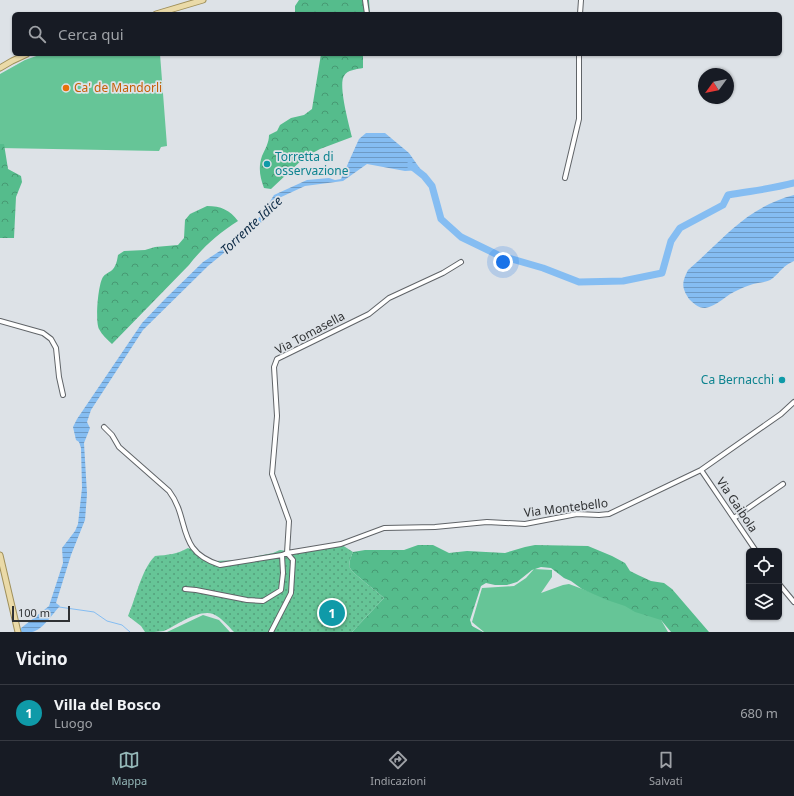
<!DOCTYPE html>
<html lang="it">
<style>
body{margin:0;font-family:"Noto Sans",sans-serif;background:#242831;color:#f1f3f6}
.controls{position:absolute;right:12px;bottom:12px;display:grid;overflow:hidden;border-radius:6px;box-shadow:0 1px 3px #0004}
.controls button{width:36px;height:36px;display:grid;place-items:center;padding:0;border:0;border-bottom:1px solid #363941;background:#171b24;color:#f1f3f6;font:20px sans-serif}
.compass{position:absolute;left:698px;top:68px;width:36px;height:36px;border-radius:50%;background:#171b24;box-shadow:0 1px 3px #0004;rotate:237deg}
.scale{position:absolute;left:12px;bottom:10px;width:58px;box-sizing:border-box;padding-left:4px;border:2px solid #303234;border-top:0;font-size:11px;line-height:14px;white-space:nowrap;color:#303234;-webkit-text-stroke:3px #dde2e7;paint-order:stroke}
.you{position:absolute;left:503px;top:262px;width:14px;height:14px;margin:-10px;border:3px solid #fff;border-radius:50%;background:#1a73e8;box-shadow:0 0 0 6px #1a73e833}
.badge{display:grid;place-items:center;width:26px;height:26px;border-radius:50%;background:#94b7b7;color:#fff;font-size:13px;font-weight:700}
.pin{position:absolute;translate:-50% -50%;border:2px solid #fff;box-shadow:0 1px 4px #0006}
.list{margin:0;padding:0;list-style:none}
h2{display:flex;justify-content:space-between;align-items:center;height:52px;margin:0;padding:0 16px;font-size:17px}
h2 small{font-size:13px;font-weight:400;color:#9ea1a6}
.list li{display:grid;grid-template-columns:26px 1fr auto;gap:12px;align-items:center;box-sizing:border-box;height:56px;padding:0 16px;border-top:1px solid #363941}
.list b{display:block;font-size:15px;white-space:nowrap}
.list p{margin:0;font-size:13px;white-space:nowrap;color:#9ea1a6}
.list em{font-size:13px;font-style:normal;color:#9ea1a6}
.icon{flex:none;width:22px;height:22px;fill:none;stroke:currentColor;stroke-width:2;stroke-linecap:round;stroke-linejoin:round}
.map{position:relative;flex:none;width:794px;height:632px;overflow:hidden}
.search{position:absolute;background:#171b24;box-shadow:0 1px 3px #0004;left:12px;right:12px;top:12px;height:44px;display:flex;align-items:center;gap:10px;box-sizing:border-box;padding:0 14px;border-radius:6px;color:#9ea1a6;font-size:15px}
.sheet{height:108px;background:#171b24}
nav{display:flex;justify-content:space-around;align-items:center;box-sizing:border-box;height:56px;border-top:1px solid #363941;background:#171b24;font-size:11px;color:#9ea1a6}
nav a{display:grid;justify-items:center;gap:2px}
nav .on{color:#94b7b7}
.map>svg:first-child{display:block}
.grass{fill:#66c597}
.forest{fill:url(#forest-crowns)}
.park{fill:url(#park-dots)}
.water{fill:url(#water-rules)}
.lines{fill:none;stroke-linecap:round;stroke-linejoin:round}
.stream{stroke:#85bdf2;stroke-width:1}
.river{stroke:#85bdf2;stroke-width:7}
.minor-casing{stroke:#606468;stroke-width:6}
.major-casing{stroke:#a0905a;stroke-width:7}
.minor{stroke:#fff;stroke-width:4}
.major{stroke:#eadaa8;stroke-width:5}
.food-dot{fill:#e8710a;stroke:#dde2e7;stroke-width:1.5}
.culture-dot{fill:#0f9aa8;stroke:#dde2e7;stroke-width:1.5}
.labels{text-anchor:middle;stroke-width:3.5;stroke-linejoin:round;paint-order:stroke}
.food-label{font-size:12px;fill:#c56008;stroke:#dde2e7;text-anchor:start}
.culture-label{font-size:12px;fill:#0d838f;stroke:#dde2e7;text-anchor:start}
.street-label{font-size:12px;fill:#303234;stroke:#dde2e7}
.water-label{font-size:13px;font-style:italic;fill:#102d48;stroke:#dde2e7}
</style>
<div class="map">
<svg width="794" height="632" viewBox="0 0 794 632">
<defs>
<pattern id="forest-crowns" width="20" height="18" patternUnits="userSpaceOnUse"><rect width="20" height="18" fill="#55bc8c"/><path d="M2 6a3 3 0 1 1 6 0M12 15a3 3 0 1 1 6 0" fill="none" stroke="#479973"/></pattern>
<pattern id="park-dots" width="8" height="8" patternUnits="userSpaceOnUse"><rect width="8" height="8" fill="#66c597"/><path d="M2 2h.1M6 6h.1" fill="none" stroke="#54a17c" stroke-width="1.8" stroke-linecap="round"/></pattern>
<pattern id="water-rules" width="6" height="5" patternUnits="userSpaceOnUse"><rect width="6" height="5" fill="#85bdf2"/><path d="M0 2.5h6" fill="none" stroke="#6d9ac5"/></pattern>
</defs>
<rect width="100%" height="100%" fill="#dde2e7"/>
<!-- grass -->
<path class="grass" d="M42 54H160L167 146 161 147 159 151 0 148V74L25 60Z
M534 569 552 570V577L541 593 563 585 569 584 660 618 668 632H484L472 622 482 588 514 586 526 578Z
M203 615 219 620 230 632H167Z"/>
<!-- forest -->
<path class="forest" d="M299 0H369L370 14H295V6Z
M321 54H363V68C357 69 347 70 344 76 338 85 349 125 352 137L320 149 305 157 271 189 264 188C260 177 258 168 262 156 265 149 269 143 269 135L277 131 280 125 291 118 304 115 312 109Z
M0 144H4L8 169 21 176 22 182 16 197 14 238H0Z
M207 206C221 206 230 210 238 221 219 233 203 247 189 265L112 344C107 339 102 335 99 329 95 321 98 284 103 277 105 274 108 273 111 271 116 267 117 261 118 255L124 251 145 250 155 247 178 245 184 238 185 220 190 214Z
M418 545H433L449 553 467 551 505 553 525 547 535 545 588 546 612 556 625 563 630 571 638 575 651 581 664 583 672 589 709 632H671L661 620 635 612 625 606 607 600 582 589 571 581 564 578 551 568 541 567 532 570 517 582 507 585H495L486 583 481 586 470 620 472 626 483 632H352L384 598C378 592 352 573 350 568 348 563 351 557 353 552L365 550H404Z"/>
<!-- park -->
<path class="park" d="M339 543 353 552C351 557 348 563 350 568 352 573 378 592 384 598L352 632H234C228 626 221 617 213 614 198 609 176 626 164 631 158 632 150 632 145 632L141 626 128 616C136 598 141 570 155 556 168 555 177 554 188 548L200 553 208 559 214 561 238 560 273 553 280 550 294 552Z"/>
<!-- water -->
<path class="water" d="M366 133H385L409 153 421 170 405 171 367 164 343 181 305 186 279 198 264 220 208 266 143 330 91 410 87 422 90 428 84 443 87 494 85 520 71 555 56 603 60 606C53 613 43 630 32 632 27 632 21 632 16 632L49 606 63 563 62 548 75 531 78 524 82 488 81 448 79 442 76 440 73 427 77 419 142 323 165 299 203 262 229 245 262 215 274 195 307 180 329 178 335 180 341 179 359 139Z
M794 195V261C784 265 780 272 773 278 768 282 764 282 758 283 752 284 744 287 738 290 727 294 716 307 705 308 698 308 693 303 689 299 681 287 682 282 688 270 724 239 745 208 794 195Z"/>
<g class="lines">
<!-- stream -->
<path class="stream" d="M59 607 94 612 107 621 122 625 130 632"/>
<!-- river -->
<path class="river" d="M410 165 424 176 432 186 441 219 461 237 498 255 543 268 579 282 623 281 662 273 671 241 680 228 723 205 728 195C750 191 772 189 794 183"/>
<!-- minor casing -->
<g class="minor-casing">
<path id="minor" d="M365 0 367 14
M580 14 581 0
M565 178 579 119V54
M0 321 43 333 51 339 56 348 59 377 63 395
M104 427 112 435 119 447 169 491C191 520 175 551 220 565L282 555 287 553 341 544 384 528 435 527 487 522 525 524 577 514 599 515 609 514 701 470 781 414 794 402
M701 470 756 551
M734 518 783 484
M287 553 289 521 272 474 277 416 274 367 277 359 369 314 389 298 443 273 461 262
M779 584 794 602
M185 589 196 590 247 600 263 601 281 590 283 573 282 555
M271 632 291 593 293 560 287 553"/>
</g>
<!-- major casing -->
<g class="major-casing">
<path id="major" d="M156 14 203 0
M0 68 12 61 27 54
M0 555 18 632"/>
</g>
<!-- minor -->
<use href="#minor" class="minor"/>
<!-- major -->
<use href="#major" class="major"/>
</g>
<!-- markers -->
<circle class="food-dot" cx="66" cy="88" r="4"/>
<g class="culture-dot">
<circle cx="267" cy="164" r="4"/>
<circle cx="782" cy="380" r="4"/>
</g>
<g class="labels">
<!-- food labels -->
<g class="food-label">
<text x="74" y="92">Ca' de Mandorli</text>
</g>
<!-- culture labels -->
<g class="culture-label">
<text x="275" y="161">Torretta di<tspan x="275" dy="14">osservazione</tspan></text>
<text x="774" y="384" text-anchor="end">Ca Bernacchi</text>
</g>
<!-- street labels -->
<g class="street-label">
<text transform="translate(310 333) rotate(-28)" y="4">Via Tomasella</text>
<text transform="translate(737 505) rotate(56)" y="4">Via Gaibola</text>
<text transform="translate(566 508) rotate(-7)" y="4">Via Montebello</text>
</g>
<!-- water labels -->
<g class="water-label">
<text transform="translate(251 225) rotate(-43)" y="5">Torrente Idice</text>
</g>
</g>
</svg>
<div class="controls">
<button><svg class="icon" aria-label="locate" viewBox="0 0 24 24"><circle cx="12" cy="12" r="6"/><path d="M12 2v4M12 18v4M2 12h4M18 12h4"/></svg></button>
<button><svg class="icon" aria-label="layers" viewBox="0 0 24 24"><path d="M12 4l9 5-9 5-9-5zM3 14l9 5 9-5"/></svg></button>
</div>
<svg class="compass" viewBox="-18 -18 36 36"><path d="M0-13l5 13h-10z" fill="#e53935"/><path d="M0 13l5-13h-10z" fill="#9ea1a6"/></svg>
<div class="scale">100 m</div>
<div class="you"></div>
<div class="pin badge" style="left:332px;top:613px;background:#0f9aa8">1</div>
<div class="search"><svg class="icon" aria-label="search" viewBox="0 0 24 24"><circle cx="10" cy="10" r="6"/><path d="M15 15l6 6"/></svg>Cerca qui</div>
</div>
<section class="sheet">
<h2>Vicino<small></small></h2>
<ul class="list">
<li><span class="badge" style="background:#0f9aa8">1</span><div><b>Villa del Bosco</b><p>Luogo</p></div><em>680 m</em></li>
</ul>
</section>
<nav>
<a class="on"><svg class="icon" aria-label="map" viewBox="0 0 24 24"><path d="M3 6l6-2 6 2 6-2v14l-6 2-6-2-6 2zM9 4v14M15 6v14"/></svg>Mappa</a>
<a><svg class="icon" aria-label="directions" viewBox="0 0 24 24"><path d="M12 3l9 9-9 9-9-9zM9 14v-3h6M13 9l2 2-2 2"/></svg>Indicazioni</a>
<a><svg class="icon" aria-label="saved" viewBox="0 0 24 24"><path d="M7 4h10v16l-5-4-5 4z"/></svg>Salvati</a>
</nav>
